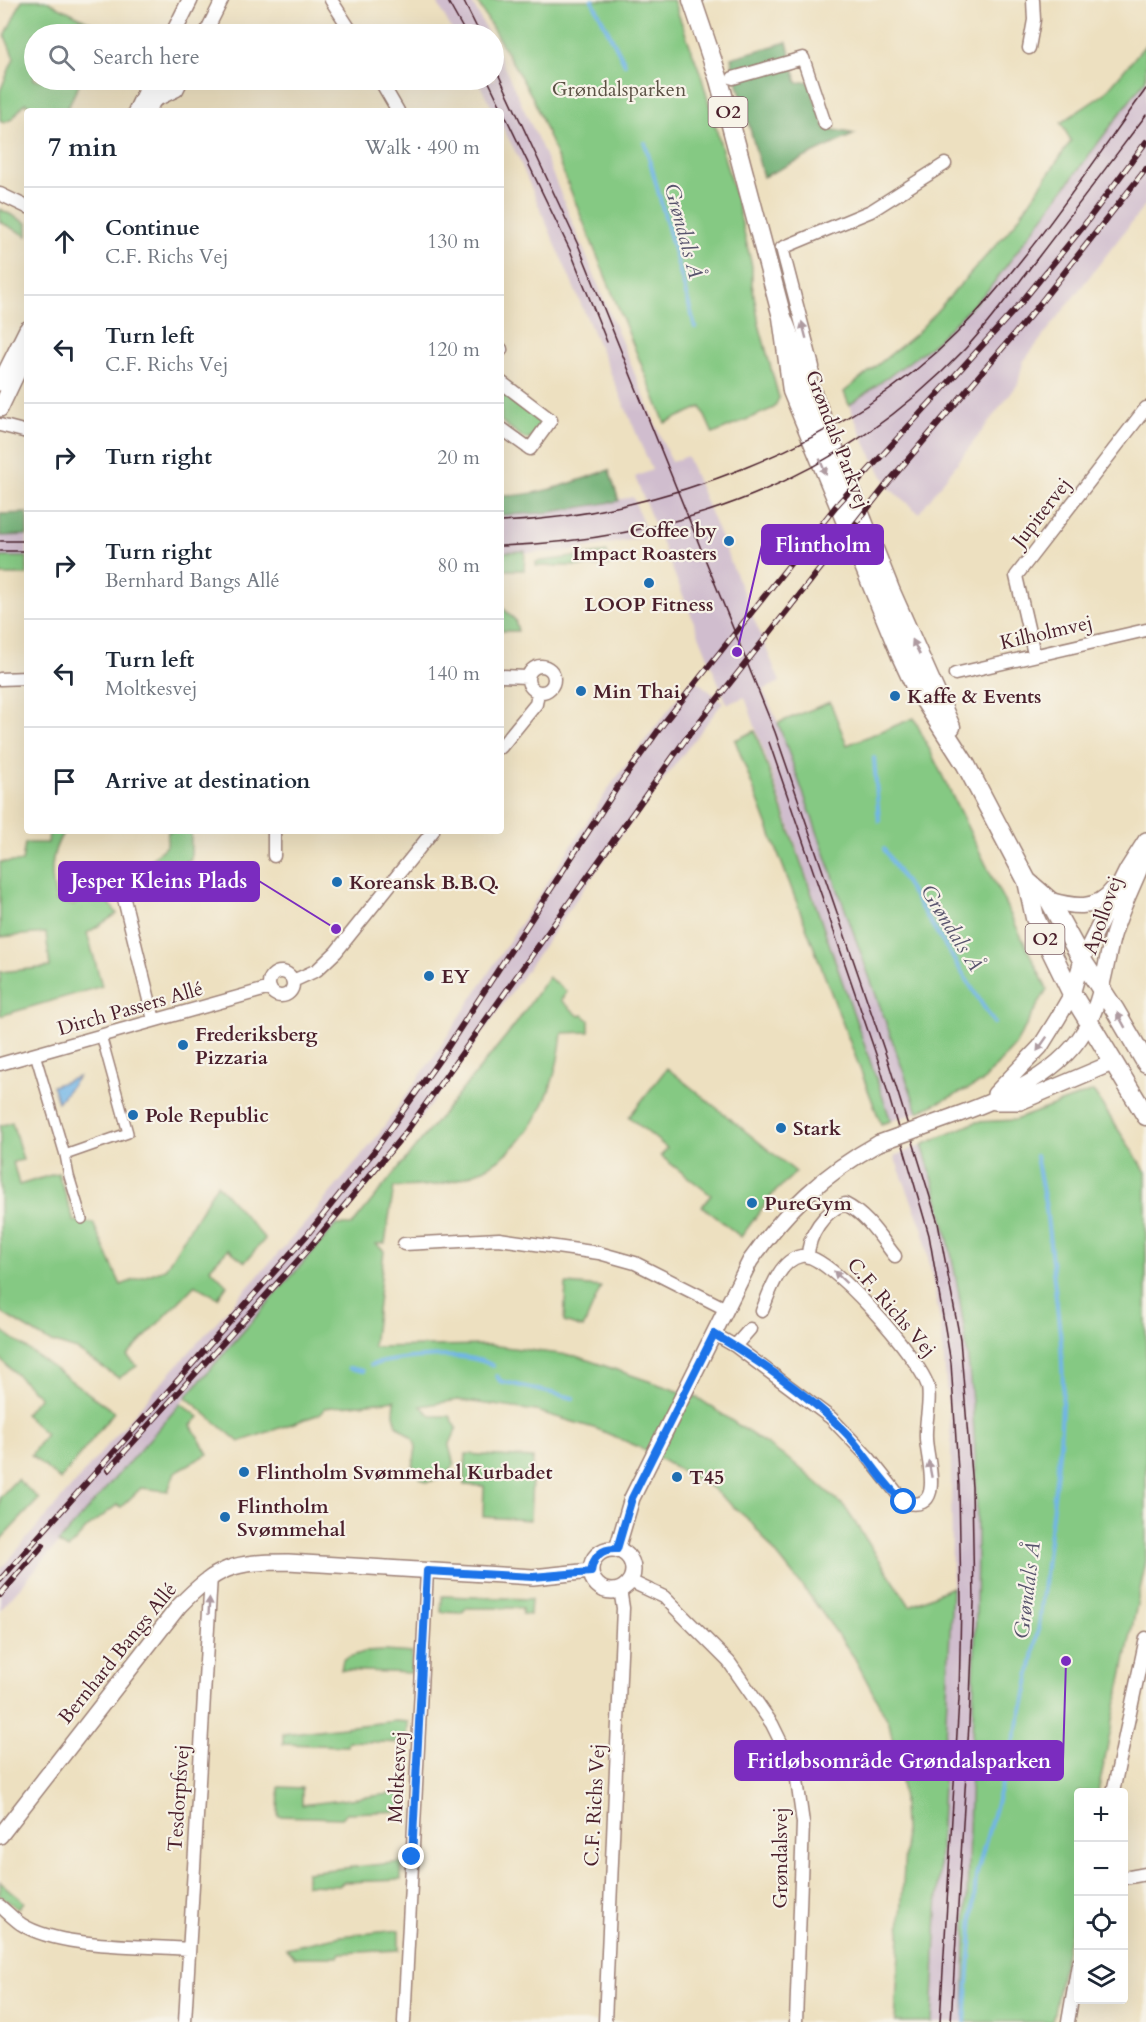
<!DOCTYPE html>
<meta charset="utf-8">
<style>
body{margin:0;font-family:Cardo,serif;background:#f6f6f7;color:#1f2937}
.controls{position:absolute;right:18px;bottom:18px;display:grid;overflow:hidden;border-radius:6px;box-shadow:0 6px 24px #0002}
.controls button{width:54px;height:54px;display:grid;place-items:center;padding:0;border:0;border-bottom:2px solid #e0e1e3;background:#fff;color:#1f2937;font:30px sans-serif}
.stop{position:absolute;width:18px;height:18px;margin:-14px;border:4px solid #1a73e8;border-radius:50%;background:#fff}
.stop.end{background:#1a73e8;border-color:#fff;box-shadow:0 2px 6px #0008}
.list{margin:0;padding:0;list-style:none}
h2{display:flex;justify-content:space-between;align-items:center;height:78px;margin:0;padding:0 24px;font-size:26px}
h2 small{font-size:20px;font-weight:400;color:#747a83}
.list li{display:grid;grid-template-columns:39px 1fr auto;gap:18px;align-items:center;box-sizing:border-box;height:108px;padding:0 24px;border-top:2px solid #e0e1e3}
.list b{display:block;font-size:22px;white-space:nowrap}
.list p{margin:0;font-size:20px;white-space:nowrap;color:#747a83}
.list em{font-size:20px;font-style:normal;color:#747a83}
.icon{flex:none;width:33px;height:33px;fill:none;stroke:currentColor;stroke-width:2;stroke-linecap:round;stroke-linejoin:round}
.map{position:relative;flex:none;width:1146px;height:2022px;overflow:hidden}
.search{position:absolute;background:#fff;box-shadow:0 6px 24px #0002;left:24px;top:24px;width:480px;height:66px;display:flex;align-items:center;gap:15px;box-sizing:border-box;padding:0 21px;border-radius:33px;color:#747a83;font-size:22px}
.panel{position:absolute;background:#fff;box-shadow:0 6px 24px #0002;left:24px;top:108px;width:480px;height:726px;border-radius:6px}
.map>svg:first-child{display:block}
.industrial{fill:#d0bdce}
.green{fill:#85c983;stroke:#687457;stroke-width:1.5}
.forest{fill:#6cad71;stroke:#5b664e;stroke-width:1.5}
.water{fill:#71b5e7;stroke:#5e6a89;stroke-width:1.5}
.lines{fill:none;stroke-linecap:round;stroke-linejoin:round}
.stream{stroke:#71b5e7;stroke-width:4}
.pedestrian-casing{stroke:#9c8076;stroke-width:12}
.minor-casing{stroke:#9c8076;stroke-width:15}
.tertiary-casing{stroke:#9c8076;stroke-width:18}
.primary-casing{stroke:#9c8076;stroke-width:21}
.pedestrian{stroke:#fff;stroke-width:9}
.minor{stroke:#fff;stroke-width:12}
.tertiary{stroke:#fff;stroke-width:15}
.primary{stroke:#fff;stroke-width:18}
.tram{stroke:#4a1f2b;stroke-width:1.5}
.rail-casing{stroke:#4a1f2b;stroke-width:6}
.rail{stroke:#f7f3e8;stroke-width:4;stroke-dasharray:11;stroke-linecap:butt}
.tertiary-bridge-casing{stroke:#9c8076;stroke-width:18;stroke-linecap:butt}
.tertiary-bridge{stroke:#fff;stroke-width:15}
.oneway{fill:#ae9aa0}
.route{stroke:#1a73e8;stroke-width:8}
.poi-dot{fill:#1f6fb2;stroke:#f7f3e8;stroke-width:2}
.labels{text-anchor:middle;stroke-width:4.5;stroke-linejoin:round;paint-order:stroke}
.shield{fill:#f7f3e8;stroke:#7e5f64;stroke-width:1.5}
.shield-label{font-size:18px;font-weight:bold;fill:#4a1f2b}
.park-label{font-size:20px;fill:#5c5245;stroke:#f7f3e8}
.street-label{font-size:20px;fill:#4a1f2b;stroke:#f7f3e8}
.poi-label{font-size:20px;font-weight:bold;fill:#4a1f2b;stroke:#f7f3e8;text-anchor:start}
.water-label{font-size:21px;font-style:italic;fill:#58546d;stroke:#f7f3e8}
.leader{fill:none;stroke:#7b2cbf;stroke-width:2}
.callout-dot{fill:#7b2cbf;stroke:#f7f3e8;stroke-width:2}
.callout{fill:#7b2cbf;stroke:#7b2cbf;stroke-width:2}
.callout-label{font-size:21px;text-anchor:middle;font-weight:bold;fill:#fff}
</style>
<div class="map">
<svg width="1146" height="2022" viewBox="0 0 1146 2022">
<rect width="100%" height="100%" fill="#f7f3e8"/>
<filter id="ink" filterUnits="userSpaceOnUse"><feTurbulence type="fractalNoise" baseFrequency=".0167" numOctaves="2"/><feDisplacementMap in="SourceGraphic" scale="12" xChannelSelector="R" yChannelSelector="G"/><feConvolveMatrix kernelMatrix="1 2 1 2 8 2 1 2 1" color-interpolation-filters="sRGB"/></filter>
<filter id="wash" filterUnits="userSpaceOnUse"><feTurbulence type="fractalNoise" baseFrequency=".008" numOctaves="4" result="noise"/><feDisplacementMap in="SourceGraphic" scale="24" xChannelSelector="R" yChannelSelector="G"/><feGaussianBlur stdDeviation="1.35" result="paint"/><feColorMatrix in="noise" values="0 0 0 0 0 0 0 0 0 0 0 0 0 0 0 0 0 1.4 0 .05"/><feComposite in="paint" operator="in"/></filter>
<g filter="url(#wash)">
<rect width="100%" height="100%" fill="#ede0c0"/>
<!-- industrial -->
<path class="industrial" d="M436 0H471L488 34H454Z
M494 45 541 146 671 462 687 456 780 682 763 690 778 723 918 1112 891 1121 745 697 727 704 635 477 652 470 518 157 501 124V111H494L477 80H494Z
M1146 79V204L1023 362 1018 384 919 513 890 489 868 449 849 405 931 346 989 289Z
M633 497 648 537 567 551 525 553 524 570H501V515L545 513Z
M27 535V557H0V536Z
M693 678 723 702 622 834 447 1084 336 1225 0 1610V1570L155 1390 302 1227 373 1142 435 1055 611 785Z
M922 1145 945 1220 957 1279 975 1412 978 1466V1599L967 1864 964 2022H932L952 1587 951 1441 941 1325 923 1230 894 1156Z"/>
<!-- green -->
<path class="green" d="M22 0H45L106 30 103 34H34V80H81L66 111H42L25 103 12 119 4 123 0 121V91L14 58 5 36Z
M476 0H673L701 75 737 203 752 266V284L759 324 779 398 774 408 713 434 701 407 665 423 533 98Z
M1146 44V79L989 289 931 346 849 405 844 392 917 333 1013 226 1071 141 1061 123 1104 94Z
M0 209 27 223V236L0 222Z
M501 390 540 418 541 425 531 439H525L501 421Z
M525 551 524 570H501V552Z
M607 552 609 566H536V562Z
M0 557H27V575H0Z
M501 606 515 620 518 631H501Z
M830 702 847 745 914 718 1047 989 1015 1045 981 1083 918 1112 778 723Z
M755 731 891 1121 881 1124 735 740Z
M49 831H64C49 856 50 874 56 901L73 905 102 892 117 914 87 933 102 986 0 1016V972L50 967 46 933 0 937V862H22L25 843H48Z
M168 831H191V859L147 885 139 871 167 845Z
M548 977 567 992 561 1000 579 1016 583 1015 589 1020V1032L562 1033C554 1108 519 1169 440 1184 425 1187 409 1186 394 1187L385 1243 376 1244 384 1251 373 1347 489 1345 576 1356 698 1398 794 1463 844 1506 910 1606 952 1587 932 2022H895L905 1849 902 1786 889 1723 854 1657 810 1596 749 1520 709 1486 639 1447 597 1429 536 1411 458 1400 421 1406 431 1416H450L457 1428 449 1446 454 1465 447 1477 427 1482 421 1479 413 1467 416 1447 414 1440 397 1425 394 1414 395 1400 325 1408 320 1414 239 1442 186 1397 336 1225H352L515 1025Z
M667 1068 796 1172 772 1195 741 1237 702 1206 711 1195 661 1156 667 1148 629 1117Z
M1093 1091 1146 1172V1561L1098 1792H1078V1891L1052 2022H964C966 1909 970 1796 974 1682 980 1494 982 1326 922 1145L976 1122 1015 1120Z
M12 1122 23 1160 13 1162 19 1185 58 1173 74 1221 93 1223 121 1285 165 1269 217 1184 265 1239 245 1262 228 1249 210 1268 227 1285 218 1298 195 1285 127 1356 137 1366 119 1378 77 1350 48 1341 0 1312V1126Z
M566 1284 601 1287 583 1328 564 1322Z
M0 1329 114 1412 60 1480 31 1455 46 1434 24 1414 40 1397 0 1359Z
M181 1403 199 1417 191 1425 208 1454 175 1472 168 1491 141 1488 121 1507 117 1505 87 1528 68 1549 58 1543Z
M466 1454 533 1458 530 1520 483 1517 484 1486 464 1485Z
M17 1479 39 1499 0 1540V1497Z
M442 1596 531 1599 530 1615 522 1614V1608H466L462 1613 441 1612Z
M385 1651 412 1653 411 1673 341 1670 343 1659 364 1652Z
M396 1721 408 1722 407 1743 348 1741 347 1746 283 1744V1734Z
M279 1787 302 1788V1805L405 1792 404 1811 346 1813 341 1818 278 1816Z
M402 1862 401 1880 344 1882 339 1886 306 1885V1872Z
M0 1882 24 1902 18 1909 0 1895Z
M399 1930V1950L340 1953 338 1957H295L286 1948 341 1936Z"/>
<!-- forest -->
<path class="forest" d="M787 42 797 83 808 81 825 128 855 134 763 177 731 58Z
M609 470 619 501 545 513 501 515V496C539 496 573 482 609 470Z
M27 513V535L0 536V514Z"/>
<!-- water -->
<path class="water" d="M78 1077 58 1102 52 1086Z"/>
<g class="lines">
<!-- stream -->
<path class="stream" d="M592 0 625 64
M645 143 695 327
M874 758 879 821
M884 849 994 1023
M371 1365C399 1357 468 1350 493 1366
M349 1368 363 1371
M497 1376 500 1381 573 1398
M965 2022 976 1876 1025 1699 1039 1626 1060 1445 1063 1385 1061 1342 1046 1208 1036 1156"/>
</g>
</g>
<g filter="url(#ink)">
<g class="lines">
<!-- pedestrian casing -->
<g class="pedestrian-casing">
<path id="pedestrian" d="M35 1054 65 1155 128 1133 101 1035
M65 1155 69 1176 82 1219"/>
</g>
<!-- minor casing -->
<g class="minor-casing">
<path id="minor" d="M331 0 353 34
M205 34 222 0
M1029 48 1034 20 1033 0
M733 78 803 58 825 124
M380 80 398 111
M152 102 177 90 182 80
M0 194 27 207
M501 349V350
M501 382 551 420 530 449 501 428
M809 385 813 367 782 248 871 211 945 164
M0 425 27 432
M1034 654 1016 576 1146 408
M528 679a13 13 0 1 1 26 0a13 13 0 1 1-26 0Z
M955 674 1146 630
M501 676 527 677
M0 679 27 678
M501 747 536 704 538 692
M274 856V831
M122 891 154 1020
M269 984a12 12 0 1 1 24 0a12 12 0 1 1-24 0Z
M293 981 317 970 336 952 433 831
M0 1064 270 988
M404 1244 499 1239 599 1253 635 1263 726 1309
M808 1257C808 1235 824 1211 845 1204 867 1215 880 1237 895 1256
M750 1329 735 1346 831 1418 869 1458 904 1502C947 1514 926 1458 926 1438 925 1421 931 1403 928 1387 922 1361 828 1251 801 1256 779 1260 769 1294 762 1311
M714 1334 735 1346
M630 1581 664 1597 729 1662 772 1724 796 1773 803 1823 796 2022
M1113 1792 1146 1638
M1124 1878 1146 1874
M0 1906C7 1912 14 1919 21 1924 60 1949 141 1945 188 1949
M185 2022 211 1576
M404 2022 427 1571
M605 2022 623 1608 620 1589
M1068 2022 1078 1964"/>
</g>
<!-- tertiary casing -->
<g class="tertiary-casing">
<path id="tertiary" d="M173 34 190 0
M136 111 151 80
M148 111 163 80
M0 383 27 329
M0 409 27 352
M1049 900C1073 907 1097 911 1113 889
M995 1094 1040 1047 1058 1018 1072 994 1082 960 1127 870 1146 840
M995 1102H1020L1112 1063
M954 1116C1003 1098 1065 1073 1089 1022 1102 996 1105 967 1112 939 1120 910 1135 882 1146 854
M617 1549 632 1498 750 1261C787 1209 823 1174 879 1143
M591 1570a21 21 0 1 1 42 0a21 21 0 1 1-42 0Z
M0 1836 179 1606C218 1566 233 1562 288 1562L533 1577 591 1571"/>
</g>
<!-- primary casing -->
<g class="primary-casing">
<path id="primary" d="M692 0 719 80 782 317 891 592 951 727
M782 317 792 391 901 656 914 684 966 765 1027 881 1035 918 1072 994 1146 1116
M1027 881 1049 900 1082 960 1115 1010 1146 1063"/>
</g>
<!-- pedestrian -->
<use href="#pedestrian" class="pedestrian"/>
<!-- minor -->
<use href="#minor" class="minor"/>
<!-- tertiary -->
<use href="#tertiary" class="tertiary"/>
<!-- primary -->
<use href="#primary" class="primary"/>
<!-- tram -->
<path class="tram" d="M447 0 466 34
M463 0 480 34
M494 65 579 247 775 732 889 1064 938 1223 960 1339 972 1487 974 1603 969 1724 951 2022
M488 80 570 250 607 342
M501 522C660 515 844 446 957 333 1029 260 1086 172 1146 89
M0 541H27
M501 546C682 539 838 482 965 349 991 321 1013 290 1036 260 1073 212 1109 164 1146 115
M0 551H27
M769 742 880 1066 929 1235 951 1363 959 1486 961 1602 959 1699 940 2022"/>
<!-- rail casing -->
<g class="rail-casing">
<path id="rail" d="M108 1470 310 1247 406 1132 685 740 887 484 1034 311 1146 169
M0 1580 307 1235 375 1150 440 1059 616 789 663 724 836 506 1020 304 1082 228 1146 142
M0 1595 43 1545"/>
</g>
<!-- rail -->
<use href="#rail" class="rail"/>
<!-- tertiary-bridge casing -->
<g class="tertiary-bridge-casing">
<path id="tertiary-bridge" d="M879 1143 954 1116"/>
</g>
<!-- tertiary-bridge -->
<use href="#tertiary-bridge" class="tertiary-bridge"/>
</g>
<!-- one-way arrows -->
<defs><path id="oneway-solid" d="M-6-.8H1V-3.2L6.5 0L1 3.2V.8H-6Z" transform="scale(1.5)"/></defs>
<g class="oneway">
<use href="#oneway-solid" transform="translate(804 330) rotate(-105)"/>
<use href="#oneway-solid" transform="translate(823 467) rotate(68)"/>
<use href="#oneway-solid" transform="translate(916 647) rotate(-116)"/>
<use href="#oneway-solid" transform="translate(1121 1020) rotate(-119)"/>
<use href="#oneway-solid" transform="translate(1042 1044) rotate(125)"/>
<use href="#oneway-solid" transform="translate(840 1277) rotate(-136)"/>
<use href="#oneway-solid" transform="translate(930 1469) rotate(-101)"/>
<use href="#oneway-solid" transform="translate(209 1606) rotate(-87)"/>
</g>
</g>
<g class="lines" filter="url(#ink)">
<!-- route -->
<path class="route" d="M412 1857 427 1571 533 1577 591 1572C593 1556 602 1548 617 1549L632 1498 714 1334C759 1361 807 1393 844 1431 866 1453 881 1483 904 1502"/>
</g>
<!-- markers -->
<g class="poi-dot">
<circle cx="729" cy="541" r="6"/>
<circle cx="649" cy="583" r="6"/>
<circle cx="581" cy="691" r="6"/>
<circle cx="895" cy="696" r="6"/>
<circle cx="337" cy="882" r="6"/>
<circle cx="429" cy="976" r="6"/>
<circle cx="183" cy="1045" r="6"/>
<circle cx="133" cy="1115" r="6"/>
<circle cx="781" cy="1128" r="6"/>
<circle cx="752" cy="1203" r="6"/>
<circle cx="244" cy="1472" r="6"/>
<circle cx="677" cy="1477" r="6"/>
<circle cx="225" cy="1517" r="6"/>
</g>
<g class="labels">
<!-- shield labels -->
<g class="shield">
<rect x="708.5" y="97" width="39" height="30" rx="4.5"/>
<rect x="1025.5" y="924" width="39" height="30" rx="4.5"/>
</g>
<g class="shield-label">
<text x="728" y="118">O2</text>
<text x="1045" y="945">O2</text>
</g>
<!-- park labels -->
<g class="park-label">
<text x="619" y="96">Grøndalsparken</text>
</g>
<!-- street labels -->
<g class="street-label">
<text transform="translate(838 439) rotate(69)" y="7">Grøndals Parkvej</text>
<text transform="translate(1041 512) rotate(-52)" y="7">Jupitervej</text>
<text transform="translate(1046 632) rotate(-13)" y="7">Kilholmvej</text>
<text transform="translate(1102 915) rotate(-71)" y="7">Apollovej</text>
<text transform="translate(130 1008) rotate(-16)" y="7">Dirch Passers Allé</text>
<text transform="translate(892 1307) rotate(49)" y="7">C.F. Richs Vej</text>
<text transform="translate(117 1653) rotate(-51)" y="7">Bernhard Bangs Allé</text>
<text transform="translate(397 1777) rotate(-87)" y="7">Moltkesvej</text>
<text transform="translate(178 1798) rotate(-86)" y="7">Tesdorpfsvej</text>
<text transform="translate(594 1805) rotate(-87)" y="7">C.F. Richs Vej</text>
<text transform="translate(780 1858) rotate(-90)" y="7">Grøndalsvej</text>
</g>
<!-- poi labels -->
<g class="poi-label">
<text x="717" y="537" text-anchor="end">Coffee by<tspan x="717" dy="23">Impact Roasters</tspan></text>
<text x="649" y="611" text-anchor="middle">LOOP Fitness</text>
<text x="593" y="698">Min Thai</text>
<text x="907" y="703">Kaffe &amp; Events</text>
<text x="349" y="889">Koreansk B.B.Q.</text>
<text x="441" y="983">EY</text>
<text x="195" y="1041">Frederiksberg<tspan x="195" dy="23">Pizzaria</tspan></text>
<text x="145" y="1122">Pole Republic</text>
<text x="793" y="1135">Stark</text>
<text x="764" y="1210">PureGym</text>
<text x="256" y="1479">Flintholm Svømmehal Kurbadet</text>
<text x="689" y="1484">T45</text>
<text x="237" y="1513">Flintholm<tspan x="237" dy="23">Svømmehal</tspan></text>
</g>
<!-- water labels -->
<g class="water-label">
<text transform="translate(684 231) rotate(75)" y="7">Grøndals Å</text>
<text transform="translate(952 928) rotate(58)" y="7">Grøndals Å</text>
<text transform="translate(1027 1590) rotate(-83)" y="7">Grøndals Å</text>
</g>
</g>
<!-- callouts -->
<path class="leader" d="M737 652L762 545M336 929L259 881M1066 1661L1063 1760"/>
<g class="callout-dot">
<circle cx="737" cy="652" r="6"/>
<circle cx="336" cy="929" r="6"/>
<circle cx="1066" cy="1661" r="6"/>
</g>
<g class="callout">
<rect x="762" y="525" width="121" height="39" rx="6"/>
<rect x="59" y="862" width="200" height="39" rx="6"/>
<rect x="735" y="1741" width="328" height="39" rx="6"/>
</g>
<g class="callout-label">
<text x="823" y="552">Flintholm</text>
<text x="159" y="888">Jesper Kleins Plads</text>
<text x="899" y="1768">Fritløbsområde Grøndalsparken</text>
</g>
</svg>
<div class="controls">
<button>+</button>
<button>−</button>
<button><svg class="icon" aria-label="locate" viewBox="0 0 24 24"><circle cx="12" cy="12" r="6"/><path d="M12 2v4M12 18v4M2 12h4M18 12h4"/></svg></button>
<button><svg class="icon" aria-label="layers" viewBox="0 0 24 24"><path d="M12 4l9 5-9 5-9-5zM3 14l9 5 9-5"/></svg></button>
</div>
<div class="stop" style="left:904px;top:1502px"></div>
<div class="stop end" style="left:412px;top:1857px"></div>
<div class="search"><svg class="icon" aria-label="search" viewBox="0 0 24 24"><circle cx="10" cy="10" r="6"/><path d="M15 15l6 6"/></svg>Search here</div>
<section class="panel">
<h2>7 min<small>Walk · 490 m</small></h2>
<ul class="list">
<li><svg class="icon" aria-label="ahead" viewBox="0 0 24 24"><path d="M12 20V5M6 11l6-6 6 6"/></svg><div><b>Continue</b><p>C.F. Richs Vej</p></div><em>130 m</em></li>
<li><svg class="icon" aria-label="left" viewBox="0 0 24 24"><path d="M17 20v-9H6M10 6l-5 5 5 5"/></svg><div><b>Turn left</b><p>C.F. Richs Vej</p></div><em>120 m</em></li>
<li><svg class="icon" aria-label="right" viewBox="0 0 24 24"><path d="M7 20v-9h11M14 6l5 5-5 5"/></svg><div><b>Turn right</b></div><em>20 m</em></li>
<li><svg class="icon" aria-label="right" viewBox="0 0 24 24"><path d="M7 20v-9h11M14 6l5 5-5 5"/></svg><div><b>Turn right</b><p>Bernhard Bangs Allé</p></div><em>80 m</em></li>
<li><svg class="icon" aria-label="left" viewBox="0 0 24 24"><path d="M17 20v-9H6M10 6l-5 5 5 5"/></svg><div><b>Turn left</b><p>Moltkesvej</p></div><em>140 m</em></li>
<li><svg class="icon" aria-label="arrive" viewBox="0 0 24 24"><path d="M6 21V4h12l-3 4 3 4H6"/></svg><div><b>Arrive at destination</b></div></li>
</ul>
</section>
</div>
